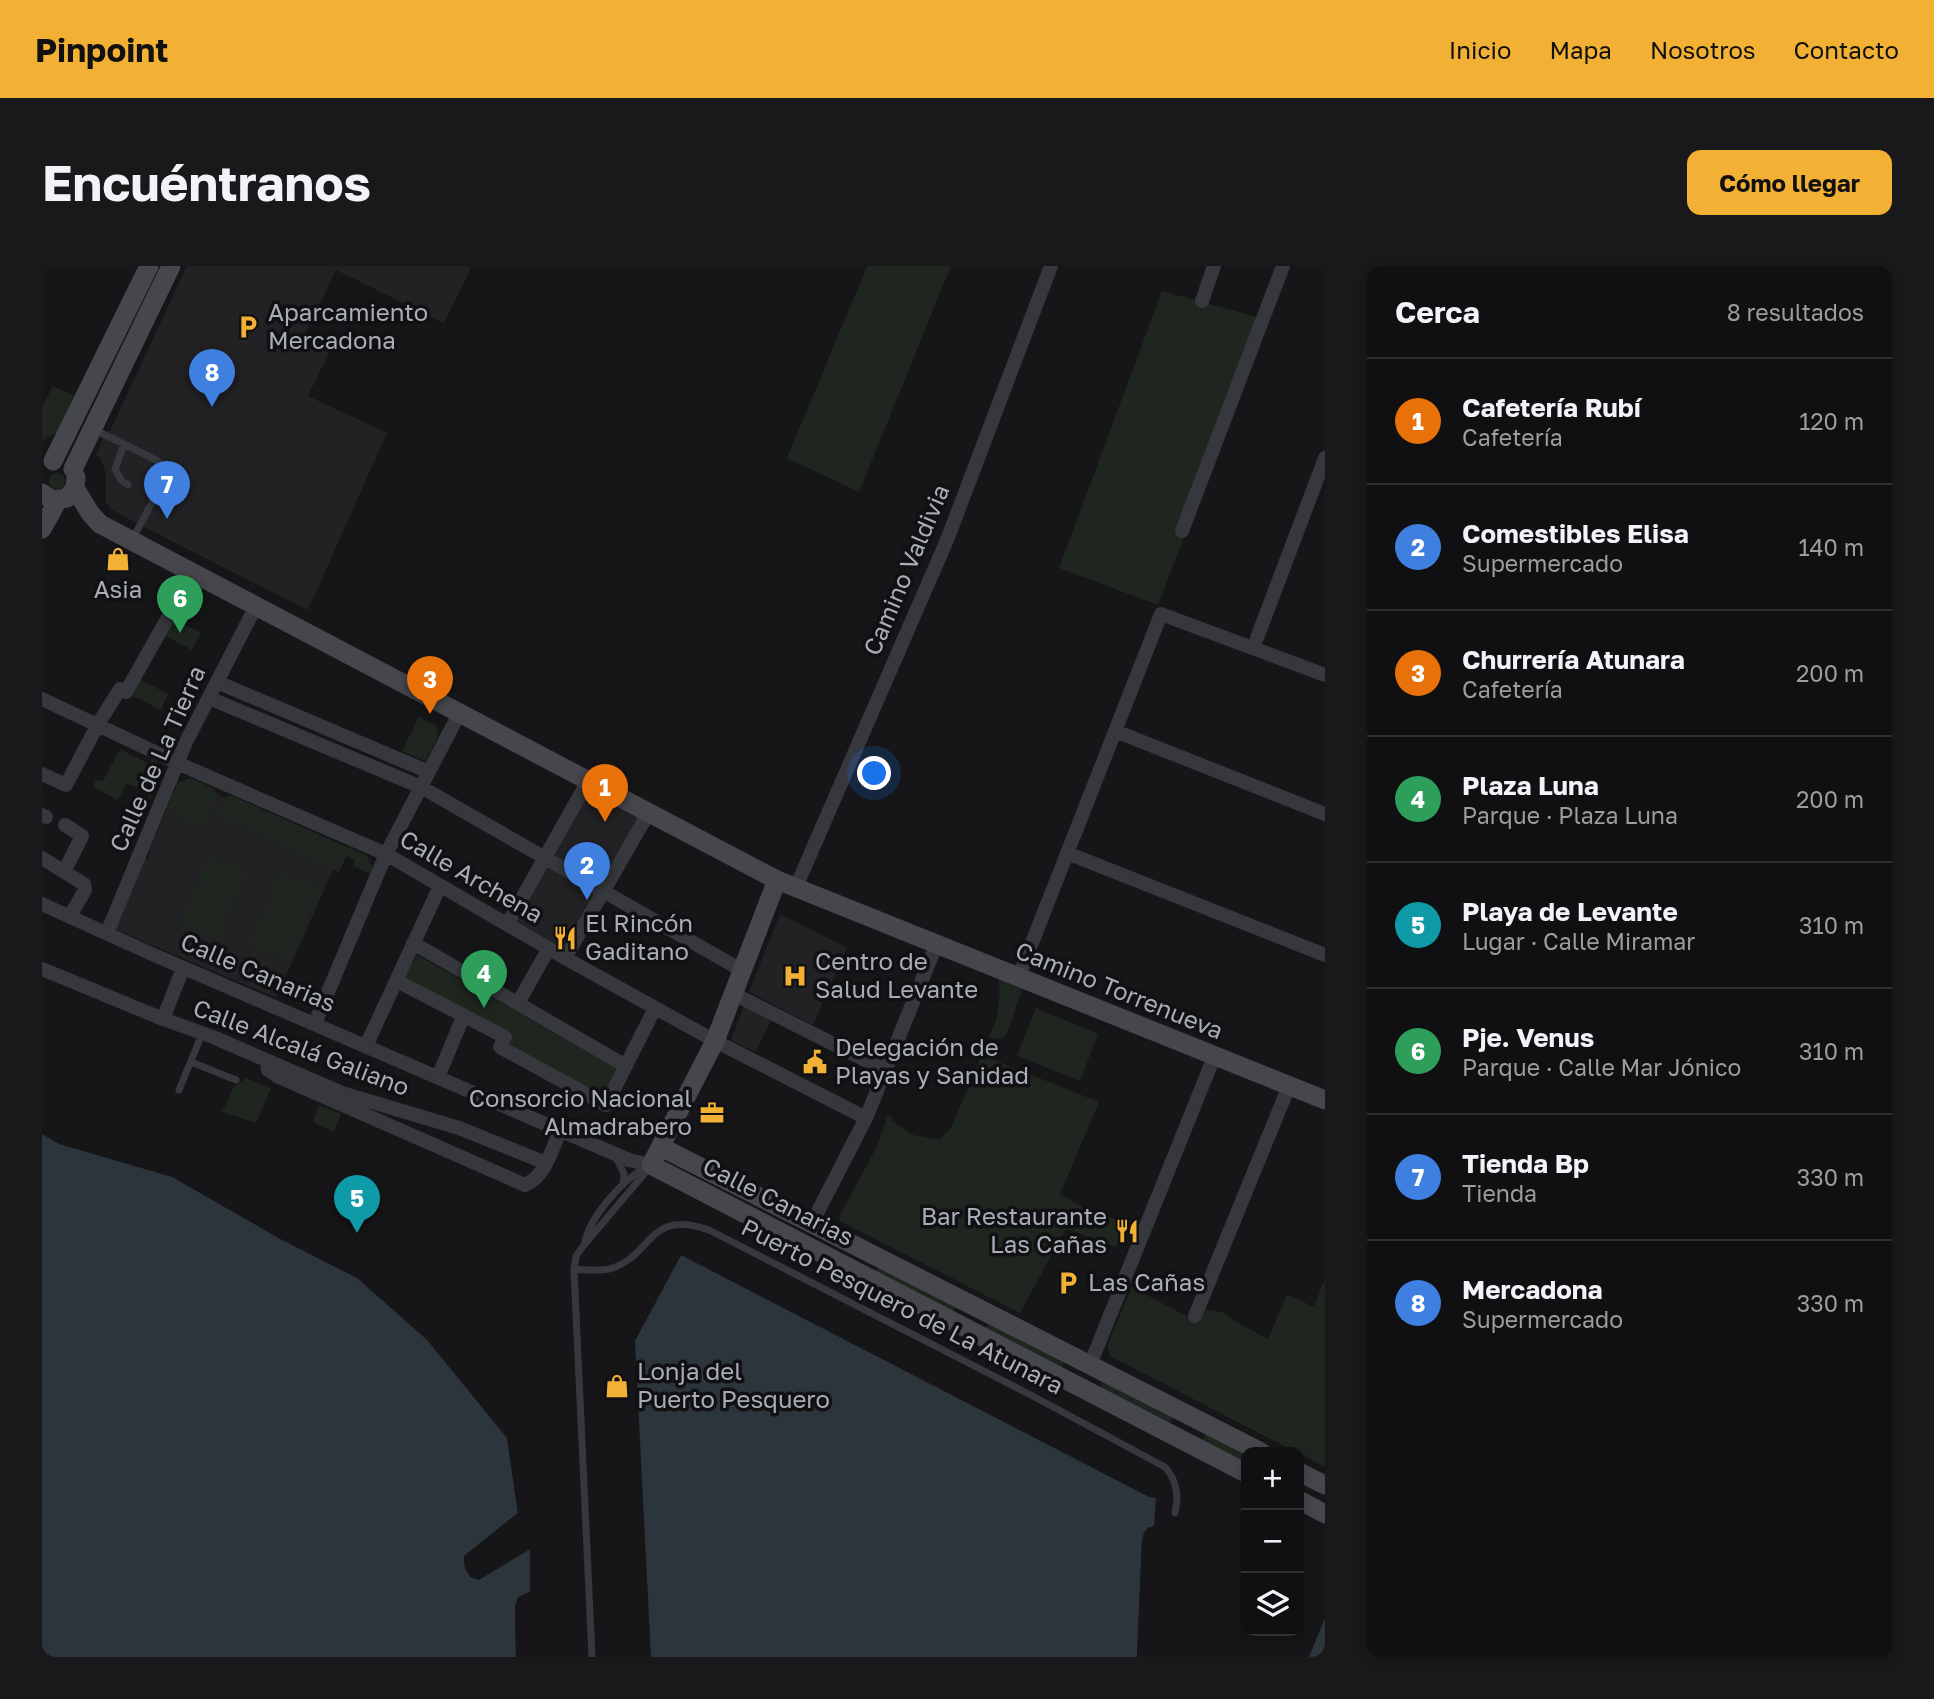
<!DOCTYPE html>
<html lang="es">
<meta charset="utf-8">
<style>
body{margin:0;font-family:"Golos Text",sans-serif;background:#19191b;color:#f1f3f6}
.controls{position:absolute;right:21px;bottom:21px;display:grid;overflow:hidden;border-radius:14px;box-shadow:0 4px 10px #0003}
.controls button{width:63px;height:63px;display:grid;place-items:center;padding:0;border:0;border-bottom:2px solid #303032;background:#101012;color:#f1f3f6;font:35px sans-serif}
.you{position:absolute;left:833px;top:508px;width:24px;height:24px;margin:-18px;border:5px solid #fff;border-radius:50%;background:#1a73e8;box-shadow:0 0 0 10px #1a73e833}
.badge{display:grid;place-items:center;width:46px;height:46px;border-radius:50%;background:#f2b134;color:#fff;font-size:23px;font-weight:700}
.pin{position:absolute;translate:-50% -58px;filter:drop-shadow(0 2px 4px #0008)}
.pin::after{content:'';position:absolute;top:37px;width:24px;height:21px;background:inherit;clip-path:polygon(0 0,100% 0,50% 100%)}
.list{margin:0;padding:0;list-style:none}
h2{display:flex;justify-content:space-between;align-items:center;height:91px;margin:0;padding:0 28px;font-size:30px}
h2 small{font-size:23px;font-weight:400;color:#9c9d9f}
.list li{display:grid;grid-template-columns:46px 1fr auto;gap:21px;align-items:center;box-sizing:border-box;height:126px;padding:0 28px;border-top:2px solid #303032}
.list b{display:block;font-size:26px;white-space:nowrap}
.list p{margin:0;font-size:23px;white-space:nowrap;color:#9c9d9f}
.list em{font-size:23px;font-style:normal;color:#9c9d9f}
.icon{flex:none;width:38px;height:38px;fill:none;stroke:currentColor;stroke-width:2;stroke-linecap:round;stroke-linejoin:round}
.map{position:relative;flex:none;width:1283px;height:1391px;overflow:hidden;border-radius:14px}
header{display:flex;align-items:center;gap:42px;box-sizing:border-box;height:98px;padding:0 35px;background:#f2b134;color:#111}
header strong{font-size:33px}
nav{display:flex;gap:38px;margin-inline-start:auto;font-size:24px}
.intro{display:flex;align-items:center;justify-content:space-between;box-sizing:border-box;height:168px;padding:0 42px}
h1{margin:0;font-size:49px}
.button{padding:18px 32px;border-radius:14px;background:#f2b134;color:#111;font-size:24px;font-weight:700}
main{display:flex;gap:42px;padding:0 42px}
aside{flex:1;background:#101012;border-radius:14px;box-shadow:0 4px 10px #0003}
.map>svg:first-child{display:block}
.built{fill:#222225}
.green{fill:#1e261f}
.water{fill:#2c353c}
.pier{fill:#161618}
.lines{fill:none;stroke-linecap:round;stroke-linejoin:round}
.lane{stroke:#37383d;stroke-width:7}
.street{stroke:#37383d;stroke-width:14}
.secondary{stroke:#45474d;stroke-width:19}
.labels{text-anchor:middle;stroke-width:7;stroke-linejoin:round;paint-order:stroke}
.poi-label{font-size:24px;fill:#a8adb8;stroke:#111113;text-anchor:start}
.street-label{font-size:24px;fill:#a8adb8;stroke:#111113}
</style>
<header>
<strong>Pinpoint</strong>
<nav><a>Inicio</a><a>Mapa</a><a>Nosotros</a><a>Contacto</a></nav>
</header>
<div class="intro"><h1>Encuéntranos</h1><a class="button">Cómo llegar</a></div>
<main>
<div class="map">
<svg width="1283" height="1391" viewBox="0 0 1283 1391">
<rect width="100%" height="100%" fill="#161618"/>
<!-- built -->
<path class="built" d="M145 0H425L429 2 402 57 294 4 261 72 288 85 266 130 345 167 266 344 98 259 70 244 64 237V209L60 195 54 188 65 164 68 165Z
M148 512 171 522 176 528 184 532 188 529 307 582 297 606 291 604 234 732 75 664 74 662 103 592 106 593 109 586 107 585 136 517Z
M546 515 607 546 523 692 466 657Z
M738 648 805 682 771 759 707 726Z
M702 739 730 753 713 786 689 774Z"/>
<!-- green -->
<path class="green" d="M825 0H909L817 226 745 192Z
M1120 25 1226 54 1116 339 1017 302Z
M11 120 32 130 15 166 0 176V141Z
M7 215a8 8 0 1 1 16 0a8 8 0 1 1-16 0Z
M127 350 159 367 150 384 118 367Z
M92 410 126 428 119 444 84 426Z
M377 451 395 460V473L383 495 360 485Z
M78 483 107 498 110 493 115 495 119 509 108 533 106 532 108 524 84 518 76 534 51 521 54 514 61 515Z
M148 512 171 522 175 528 161 562 136 551 137 547 125 542 136 517Z
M188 529 325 590 330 600 329 608 311 600 313 594 304 590 297 606 175 549 184 532Z
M167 590 205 606 175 674 138 658Z
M239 606 278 622 247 695 208 679Z
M375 689 578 804 560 836 362 714Z
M957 713 980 723 966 765 962 771 958 773 947 772C956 752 959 734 957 713Z
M994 742 1056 768 1038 815 975 790Z
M940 789 1057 836 1018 928 1055 949 1080 954 1084 949 1087 952 1074 981 1024 963 978 1047 798 955 797 951 834 882 846 849 850 852V855L871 869 897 874 909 862Z
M204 812 229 822 214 857 180 846 192 821Z
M277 839 299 848 292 866 271 856Z
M837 1000 915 1040 911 1048 832 1007Z
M1283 1012V1201L1068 1090 1065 1080 1090 1021 1157 1057 1164 1043 1183 1047 1196 1057 1226 1073 1245 1028 1272 1041Z
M948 1054 1023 1093 1019 1104 942 1065Z
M1062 1114 1132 1149 1126 1160 1057 1125Z
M1165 1165 1204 1186V1200L1159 1176Z"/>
<!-- water -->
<path class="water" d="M0 868 17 878 130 911 240 974 315 1012 385 1074 465 1172 476 1247 422 1290 423 1302 428 1310 437 1313 488 1283V1326L476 1331 473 1341 474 1391H0Z
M639 989 1107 1231 1114 1232 1112 1260 1105 1262 1100 1275 1095 1391H609L593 1075Z
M1283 1352V1384L1279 1391H1267Z"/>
<!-- pier -->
<path class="pier" d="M465 1172H468L479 1248 426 1292 427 1301 431 1308 436 1310 486 1279 491 1281V1327L479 1333 476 1341 478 1391H474L473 1341 476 1331 488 1326V1283L437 1314 428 1311 423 1302 422 1290 476 1247Z
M1112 1260V1263L1105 1267 1103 1276 1098 1391H1095L1100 1275 1102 1266Z"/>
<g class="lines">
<!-- lane -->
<path class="lane" d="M53 164 116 195 122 201 123 212 90 274
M82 178 73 203 79 214 86 219
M149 796 194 814
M137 824 160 768
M574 891 582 908 581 919
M543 975C549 950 582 911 606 901
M532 1004C544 1003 560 1006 571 1002 612 987 606 943 667 964L987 1128 1123 1201C1135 1215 1137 1229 1133 1247
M550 1391 532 1004 534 990 542 979 608 901"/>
<!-- street -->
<path class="street" d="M1160 35 1172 0
M1140 265 1241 0
M1215 372 1283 192
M175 416 387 506
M167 432 379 521 701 705
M0 433 151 504 344 588 523 692 673 775 824 852
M1073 465 1283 548
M0 508 24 519 56 458 78 423 84 426 151 307
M0 549 4 551
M1025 587 1283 689
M0 592 42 618 43 624 28 650
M23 604 40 570 23 559
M754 621 905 274 1009 0
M0 638 112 689 587 894 609 899
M466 657 546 515
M65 667 144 476 214 340
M371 677 584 800
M523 692 607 546
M0 703 121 753 171 771 300 827 417 862 504 897
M977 710 1119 348 1283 409
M355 715 463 771 458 781 564 839 613 742
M692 728 843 804
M476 737 507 682
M121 753 141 702
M273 757 344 588 418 446
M324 780 398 620
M225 795 226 804 235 810 483 919C503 911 511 882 518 864
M396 811 421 751
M770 957 824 852 895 677
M1153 1050 1247 820
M1048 1099 1172 791"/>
<!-- secondary -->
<path class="secondary" d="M11 195 107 0
M31 203 129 0
M33 222 48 247 58 258 735 614 1283 834
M0 227 10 234 25 232 33 222 34 211
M0 263 16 234
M735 614 673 775 609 899 1204 1207
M619 881 1219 1186
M1257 1206 1283 1219
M1257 1234 1283 1248"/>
</g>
<!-- icons -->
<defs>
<g id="parking-bare" transform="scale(1.89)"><path d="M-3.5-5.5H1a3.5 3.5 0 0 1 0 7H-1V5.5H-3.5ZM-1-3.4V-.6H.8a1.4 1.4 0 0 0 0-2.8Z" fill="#f2b134" stroke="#111113" stroke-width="2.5" paint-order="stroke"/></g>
<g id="shop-bare" transform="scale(1.89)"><path d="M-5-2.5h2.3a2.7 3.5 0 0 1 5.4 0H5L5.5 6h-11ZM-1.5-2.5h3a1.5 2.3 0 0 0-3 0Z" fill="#f2b134" stroke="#111113" stroke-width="2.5" paint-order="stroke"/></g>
<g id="restaurant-bare" transform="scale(1.89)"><path d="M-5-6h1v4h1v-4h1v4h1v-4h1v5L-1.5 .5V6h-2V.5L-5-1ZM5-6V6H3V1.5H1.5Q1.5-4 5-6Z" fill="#f2b134" stroke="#111113" stroke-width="2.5" paint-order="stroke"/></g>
<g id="hospital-bare" transform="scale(1.89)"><path d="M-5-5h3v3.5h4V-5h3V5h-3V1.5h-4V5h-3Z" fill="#f2b134" stroke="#111113" stroke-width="2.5" paint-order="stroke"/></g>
<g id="civic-bare" transform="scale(1.89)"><path d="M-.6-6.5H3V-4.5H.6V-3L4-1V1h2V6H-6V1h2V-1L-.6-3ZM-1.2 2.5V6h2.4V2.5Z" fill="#f2b134" stroke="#111113" stroke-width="2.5" paint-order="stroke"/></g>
<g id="office-bare" transform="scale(1.89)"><path d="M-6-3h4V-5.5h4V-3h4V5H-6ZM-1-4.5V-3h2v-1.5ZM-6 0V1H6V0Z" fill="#f2b134" stroke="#111113" stroke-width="2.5" paint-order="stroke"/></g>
</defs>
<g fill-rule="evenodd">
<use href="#parking-bare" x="206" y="61"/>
<use href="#shop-bare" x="76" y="293"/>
<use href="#restaurant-bare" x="523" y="672"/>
<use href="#hospital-bare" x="753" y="710"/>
<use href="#civic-bare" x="773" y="796"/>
<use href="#office-bare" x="670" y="847"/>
<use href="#restaurant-bare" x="1085" y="965"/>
<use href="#parking-bare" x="1026" y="1017"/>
<use href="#shop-bare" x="575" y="1120"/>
</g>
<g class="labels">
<!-- poi labels -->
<g class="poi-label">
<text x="226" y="55">Aparcamiento<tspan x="226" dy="28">Mercadona</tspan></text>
<text x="76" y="332" text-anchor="middle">Asia</text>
<text x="543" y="666">El Rincón<tspan x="543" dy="28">Gaditano</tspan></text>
<text x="773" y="704">Centro de<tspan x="773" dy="28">Salud Levante</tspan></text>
<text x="793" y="790">Delegación de<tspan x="793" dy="28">Playas y Sanidad</tspan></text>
<text x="650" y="841" text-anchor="end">Consorcio Nacional<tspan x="650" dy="28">Almadrabero</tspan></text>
<text x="1065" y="959" text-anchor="end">Bar Restaurante<tspan x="1065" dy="28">Las Cañas</tspan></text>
<text x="1046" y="1025">Las Cañas</text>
<text x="595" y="1114">Lonja del<tspan x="595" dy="28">Puerto Pesquero</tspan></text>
</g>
<!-- street labels -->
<g class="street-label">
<text transform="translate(865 304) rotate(-67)" y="8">Camino Valdivia</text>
<text transform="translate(116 493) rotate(-66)" y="8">Calle de La Tierra</text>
<text transform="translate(429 611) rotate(30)" y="8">Calle Archena</text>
<text transform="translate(216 707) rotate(23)" y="8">Calle Canarias</text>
<text transform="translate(1077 725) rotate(22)" y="8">Camino Torrenueva</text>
<text transform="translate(259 782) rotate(21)" y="8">Calle Alcalá Galiano</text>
<text transform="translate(736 936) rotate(27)" y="8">Calle Canarias</text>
<text transform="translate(860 1041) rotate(27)" y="8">Puerto Pesquero de La Atunara</text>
</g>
</g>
</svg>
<div class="controls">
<button>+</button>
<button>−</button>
<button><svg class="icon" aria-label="layers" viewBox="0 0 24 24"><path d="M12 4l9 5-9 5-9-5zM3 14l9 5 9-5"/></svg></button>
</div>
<div class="you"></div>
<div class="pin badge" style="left:563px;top:556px;background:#e8710a">1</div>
<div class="pin badge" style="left:545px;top:634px;background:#3f7fe0">2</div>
<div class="pin badge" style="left:388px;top:448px;background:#e8710a">3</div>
<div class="pin badge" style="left:442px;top:742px;background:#2e9e5b">4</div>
<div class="pin badge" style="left:315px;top:967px;background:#0f9aa8">5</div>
<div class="pin badge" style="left:138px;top:367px;background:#2e9e5b">6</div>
<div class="pin badge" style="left:125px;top:253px;background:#3f7fe0">7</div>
<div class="pin badge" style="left:170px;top:141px;background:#3f7fe0">8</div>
</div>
<aside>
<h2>Cerca<small>8 resultados</small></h2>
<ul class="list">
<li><span class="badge" style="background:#e8710a">1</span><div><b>Cafetería Rubí</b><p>Cafetería</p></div><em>120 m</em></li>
<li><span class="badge" style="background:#3f7fe0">2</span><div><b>Comestibles Elisa</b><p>Supermercado</p></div><em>140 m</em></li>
<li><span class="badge" style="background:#e8710a">3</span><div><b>Churrería Atunara</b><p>Cafetería</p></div><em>200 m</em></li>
<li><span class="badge" style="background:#2e9e5b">4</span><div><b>Plaza Luna</b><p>Parque · Plaza Luna</p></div><em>200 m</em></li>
<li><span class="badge" style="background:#0f9aa8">5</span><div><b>Playa de Levante</b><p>Lugar · Calle Miramar</p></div><em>310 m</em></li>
<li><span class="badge" style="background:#2e9e5b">6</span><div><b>Pje. Venus</b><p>Parque · Calle Mar Jónico</p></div><em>310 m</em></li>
<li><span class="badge" style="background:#3f7fe0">7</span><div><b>Tienda Bp</b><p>Tienda</p></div><em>330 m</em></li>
<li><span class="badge" style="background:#3f7fe0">8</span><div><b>Mercadona</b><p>Supermercado</p></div><em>330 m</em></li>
</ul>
</aside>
</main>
